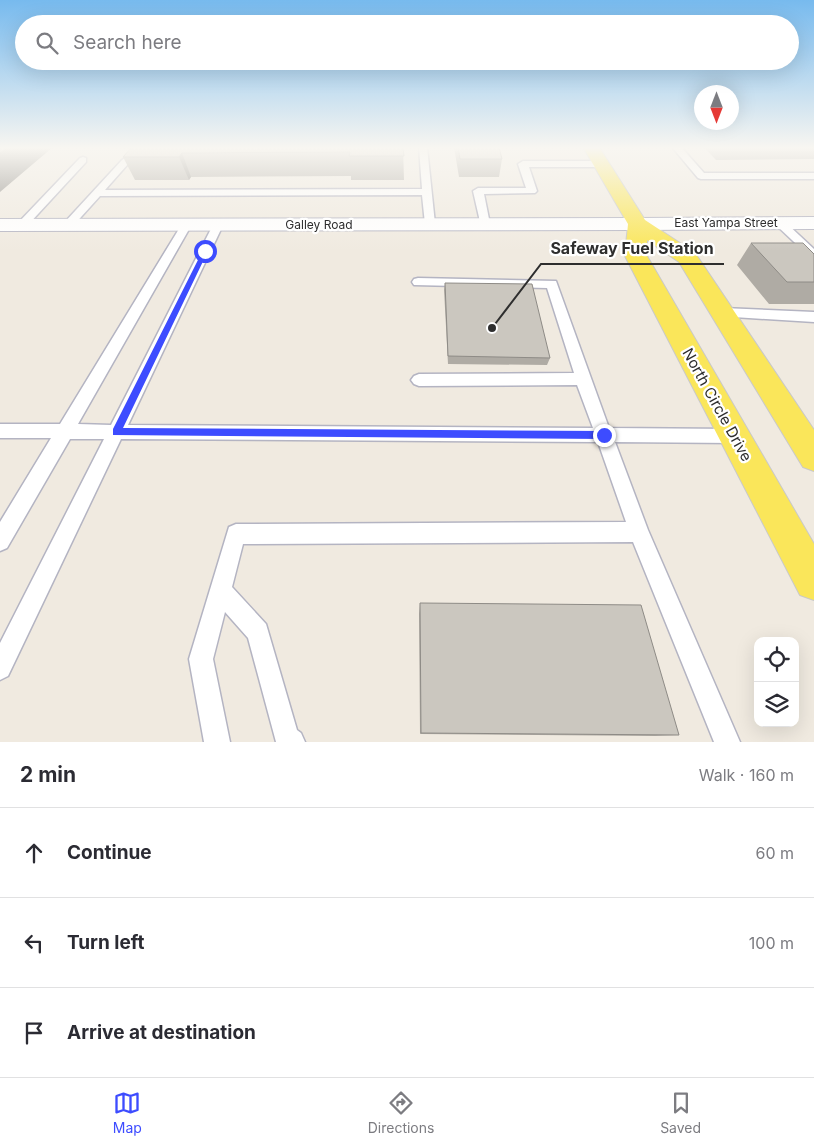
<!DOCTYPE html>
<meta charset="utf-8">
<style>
body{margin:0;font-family:Inter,sans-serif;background:#f2f2f3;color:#2b2b33}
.controls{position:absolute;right:15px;bottom:15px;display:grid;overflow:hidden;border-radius:10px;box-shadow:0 5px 20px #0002}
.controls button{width:45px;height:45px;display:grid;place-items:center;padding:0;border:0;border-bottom:1px solid #e1e1e2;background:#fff;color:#2b2b33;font:25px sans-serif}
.compass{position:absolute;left:694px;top:85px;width:45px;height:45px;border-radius:50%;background:#fff;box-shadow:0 5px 20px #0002;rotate:180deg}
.stop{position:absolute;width:15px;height:15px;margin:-11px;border:4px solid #3d4cff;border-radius:50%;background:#fff}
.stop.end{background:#3d4cff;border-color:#fff;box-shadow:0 1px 5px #0008}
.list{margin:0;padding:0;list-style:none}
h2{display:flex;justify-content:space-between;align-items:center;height:65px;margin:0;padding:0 20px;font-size:21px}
h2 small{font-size:16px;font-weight:400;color:#7c7c81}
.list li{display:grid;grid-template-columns:32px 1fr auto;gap:15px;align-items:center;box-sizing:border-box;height:90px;padding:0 20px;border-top:1px solid #e1e1e2}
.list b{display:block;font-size:19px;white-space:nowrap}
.list em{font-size:16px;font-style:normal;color:#7c7c81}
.icon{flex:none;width:28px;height:28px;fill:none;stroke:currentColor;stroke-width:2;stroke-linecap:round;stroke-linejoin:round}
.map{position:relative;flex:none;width:814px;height:742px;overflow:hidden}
.search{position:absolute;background:#fff;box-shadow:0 5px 20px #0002;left:15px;right:15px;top:15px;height:55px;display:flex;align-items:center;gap:12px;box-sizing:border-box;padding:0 18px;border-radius:28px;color:#7c7c81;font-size:19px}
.sheet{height:335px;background:#fff}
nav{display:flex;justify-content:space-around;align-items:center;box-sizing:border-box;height:70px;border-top:1px solid #e1e1e2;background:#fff;font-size:14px;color:#7c7c81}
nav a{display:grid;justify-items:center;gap:2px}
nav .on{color:#3d4cff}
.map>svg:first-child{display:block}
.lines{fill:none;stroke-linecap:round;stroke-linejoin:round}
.service-casing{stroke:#b4b4c2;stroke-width:3}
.tertiary-casing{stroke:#b4b4c2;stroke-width:2}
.secondary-casing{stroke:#b4b4c2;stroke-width:2}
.primary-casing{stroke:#c9c9c9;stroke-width:2}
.service{fill:#fff;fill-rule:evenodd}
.tertiary{fill:#fff;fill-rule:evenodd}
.secondary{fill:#fff;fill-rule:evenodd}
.primary{fill:#fae65a;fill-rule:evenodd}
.wall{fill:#afaba4}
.shaded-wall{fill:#8e8b86}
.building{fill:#cbc7bf;stroke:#8e8b86}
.route{fill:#3d4cff}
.labels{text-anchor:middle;stroke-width:4.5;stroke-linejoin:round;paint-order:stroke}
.far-street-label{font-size:12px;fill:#2e2e2e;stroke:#fff}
.street-label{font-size:15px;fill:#2e2e2e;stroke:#fff}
.leader{fill:none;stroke:#2e2e2e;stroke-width:2}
.callout-dot{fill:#2e2e2e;stroke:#fff;stroke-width:2}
.callout-label{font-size:16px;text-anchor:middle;font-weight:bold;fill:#2e2e2e;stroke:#fff;stroke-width:4.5;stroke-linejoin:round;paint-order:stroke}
</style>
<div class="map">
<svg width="814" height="742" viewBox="0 0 814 742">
<rect width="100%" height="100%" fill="#f0eae0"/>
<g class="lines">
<!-- service casing -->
<g class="service-casing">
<path id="service" d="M141 147H151L128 164 105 190 422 189 419 147H427L435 224 430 227 425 224 422 195 100 196 72 227H64L63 225 64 223 122 160Z
M672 147H681L704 173H814V179H701L698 178Z
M83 157 86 158V162L26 227H18L17 225 18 223 80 158Z
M523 161H602L607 164 602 167H529L537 191 535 193 484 194 490 224 485 227 481 226 473 191 478 188H526L518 164Z
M780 220 784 221 814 249V259L810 257 776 225 775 223 776 221Z
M187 221 192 224 78 424 111 425 213 225 218 222 223 225 128 425 593 428 577 385 419 386 414 384 411 380 414 376 419 374 574 373 547 288 414 285 412 282 414 279 418 278 556 281 609 428 734 429 740 431 742 436 740 441 734 443 615 442 648 530 740 742H714L633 542 243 544 232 587 266 624 297 730 301 733 305 742H276L248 638 225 612 213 659 230 742H204L189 659 229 527 236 524 626 522 598 442 121 439 8 676 0 680V643L104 439H70L7 548 0 551V522L51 438H0V424H60L182 224Z
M723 308 814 312V322L718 316 716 313 718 310Z"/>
</g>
<!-- tertiary casing -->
<g class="tertiary-casing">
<path id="tertiary" d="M814 217V229L638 230 631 228 628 224 631 220 638 218Z"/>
</g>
<!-- secondary casing -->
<g class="secondary-casing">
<path id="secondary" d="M638 218 645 220 648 224 645 228 638 230 0 231V219Z"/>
</g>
<!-- primary casing -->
<g class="primary-casing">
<path id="primary" d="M583 147H599L645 220 695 253 814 430V471L803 467 679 262 647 240V256L814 544V600L800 595 625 256 628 224Z"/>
</g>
<!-- service -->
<use href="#service" class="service"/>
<!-- tertiary -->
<use href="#tertiary" class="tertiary"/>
<!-- secondary -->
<use href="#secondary" class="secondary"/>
<!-- primary -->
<use href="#primary" class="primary"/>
</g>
<!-- wall -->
<path class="wall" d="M132 147H403L404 180H351V176L191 177 189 180H135L123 157Z
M454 147H532V148H499L502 159 499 177H459Z
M704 147H814V159L716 160Z
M751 243 814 254V304H769L737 265Z
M445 283 550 358 547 365 448 364 444 290Z
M420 603 679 735 655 736 420 734 419 614Z"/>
<!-- shaded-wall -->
<path class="shaded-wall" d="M8 147H53L0 192V153Z
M182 153 191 177 189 180 179 157Z"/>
<!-- building -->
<path class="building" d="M0 147H8L0 153Z
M132 147H403L404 156H349L350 152 182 153 179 157H123Z
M458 147H499L502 159H460Z
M751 243H803L814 254V282H787Z
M445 283 532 284 550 358 448 356Z
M420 603 641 605 679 735 421 733Z"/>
<!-- sky -->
<linearGradient id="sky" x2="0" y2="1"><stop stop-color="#77baee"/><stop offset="0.59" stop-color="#f8f6f1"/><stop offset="1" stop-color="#f8f6f1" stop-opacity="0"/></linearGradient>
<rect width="814" height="251" fill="url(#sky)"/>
<!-- route -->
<path class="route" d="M203 250 208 251 123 428 604 431 609 435 604 439 113 435V429Z"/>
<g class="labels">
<!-- far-street labels -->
<g class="far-street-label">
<text x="726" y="227">East Yampa Street</text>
<text x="319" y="229">Galley Road</text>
</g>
<!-- street labels -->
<g class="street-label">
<text transform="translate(717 405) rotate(61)" y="5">North Circle Drive</text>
</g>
</g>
<!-- callouts -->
<path class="leader" d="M492 328L541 264H724"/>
<circle class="callout-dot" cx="492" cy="328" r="5"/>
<g class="callout-label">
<text x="632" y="254">Safeway Fuel Station</text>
</g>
</svg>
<div class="controls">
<button><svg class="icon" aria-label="locate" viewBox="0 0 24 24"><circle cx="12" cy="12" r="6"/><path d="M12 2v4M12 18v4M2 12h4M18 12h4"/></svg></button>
<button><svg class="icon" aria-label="layers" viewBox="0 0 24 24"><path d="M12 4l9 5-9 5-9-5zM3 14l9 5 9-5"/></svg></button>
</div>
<svg class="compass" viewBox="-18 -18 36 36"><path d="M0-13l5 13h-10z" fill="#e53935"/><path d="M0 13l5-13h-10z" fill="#7c7c81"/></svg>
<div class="stop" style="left:205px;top:251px"></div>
<div class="stop end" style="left:604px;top:435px"></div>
<div class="search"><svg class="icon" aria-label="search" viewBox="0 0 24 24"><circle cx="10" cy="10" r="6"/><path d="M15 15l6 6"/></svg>Search here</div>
</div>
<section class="sheet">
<h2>2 min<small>Walk · 160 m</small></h2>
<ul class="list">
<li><svg class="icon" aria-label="ahead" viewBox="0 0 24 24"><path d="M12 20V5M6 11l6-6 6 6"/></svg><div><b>Continue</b></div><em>60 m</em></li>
<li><svg class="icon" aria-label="left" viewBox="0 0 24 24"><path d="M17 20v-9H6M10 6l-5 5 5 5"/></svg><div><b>Turn left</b></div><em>100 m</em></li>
<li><svg class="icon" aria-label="arrive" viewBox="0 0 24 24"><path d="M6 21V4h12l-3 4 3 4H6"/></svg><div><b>Arrive at destination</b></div></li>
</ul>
</section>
<nav>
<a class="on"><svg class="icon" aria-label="map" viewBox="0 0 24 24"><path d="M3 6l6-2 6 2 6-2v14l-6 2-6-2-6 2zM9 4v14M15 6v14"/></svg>Map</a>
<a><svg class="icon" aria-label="directions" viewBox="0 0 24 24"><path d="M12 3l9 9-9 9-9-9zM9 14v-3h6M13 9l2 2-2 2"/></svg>Directions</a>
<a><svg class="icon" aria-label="saved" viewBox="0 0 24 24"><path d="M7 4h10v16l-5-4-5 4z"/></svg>Saved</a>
</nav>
